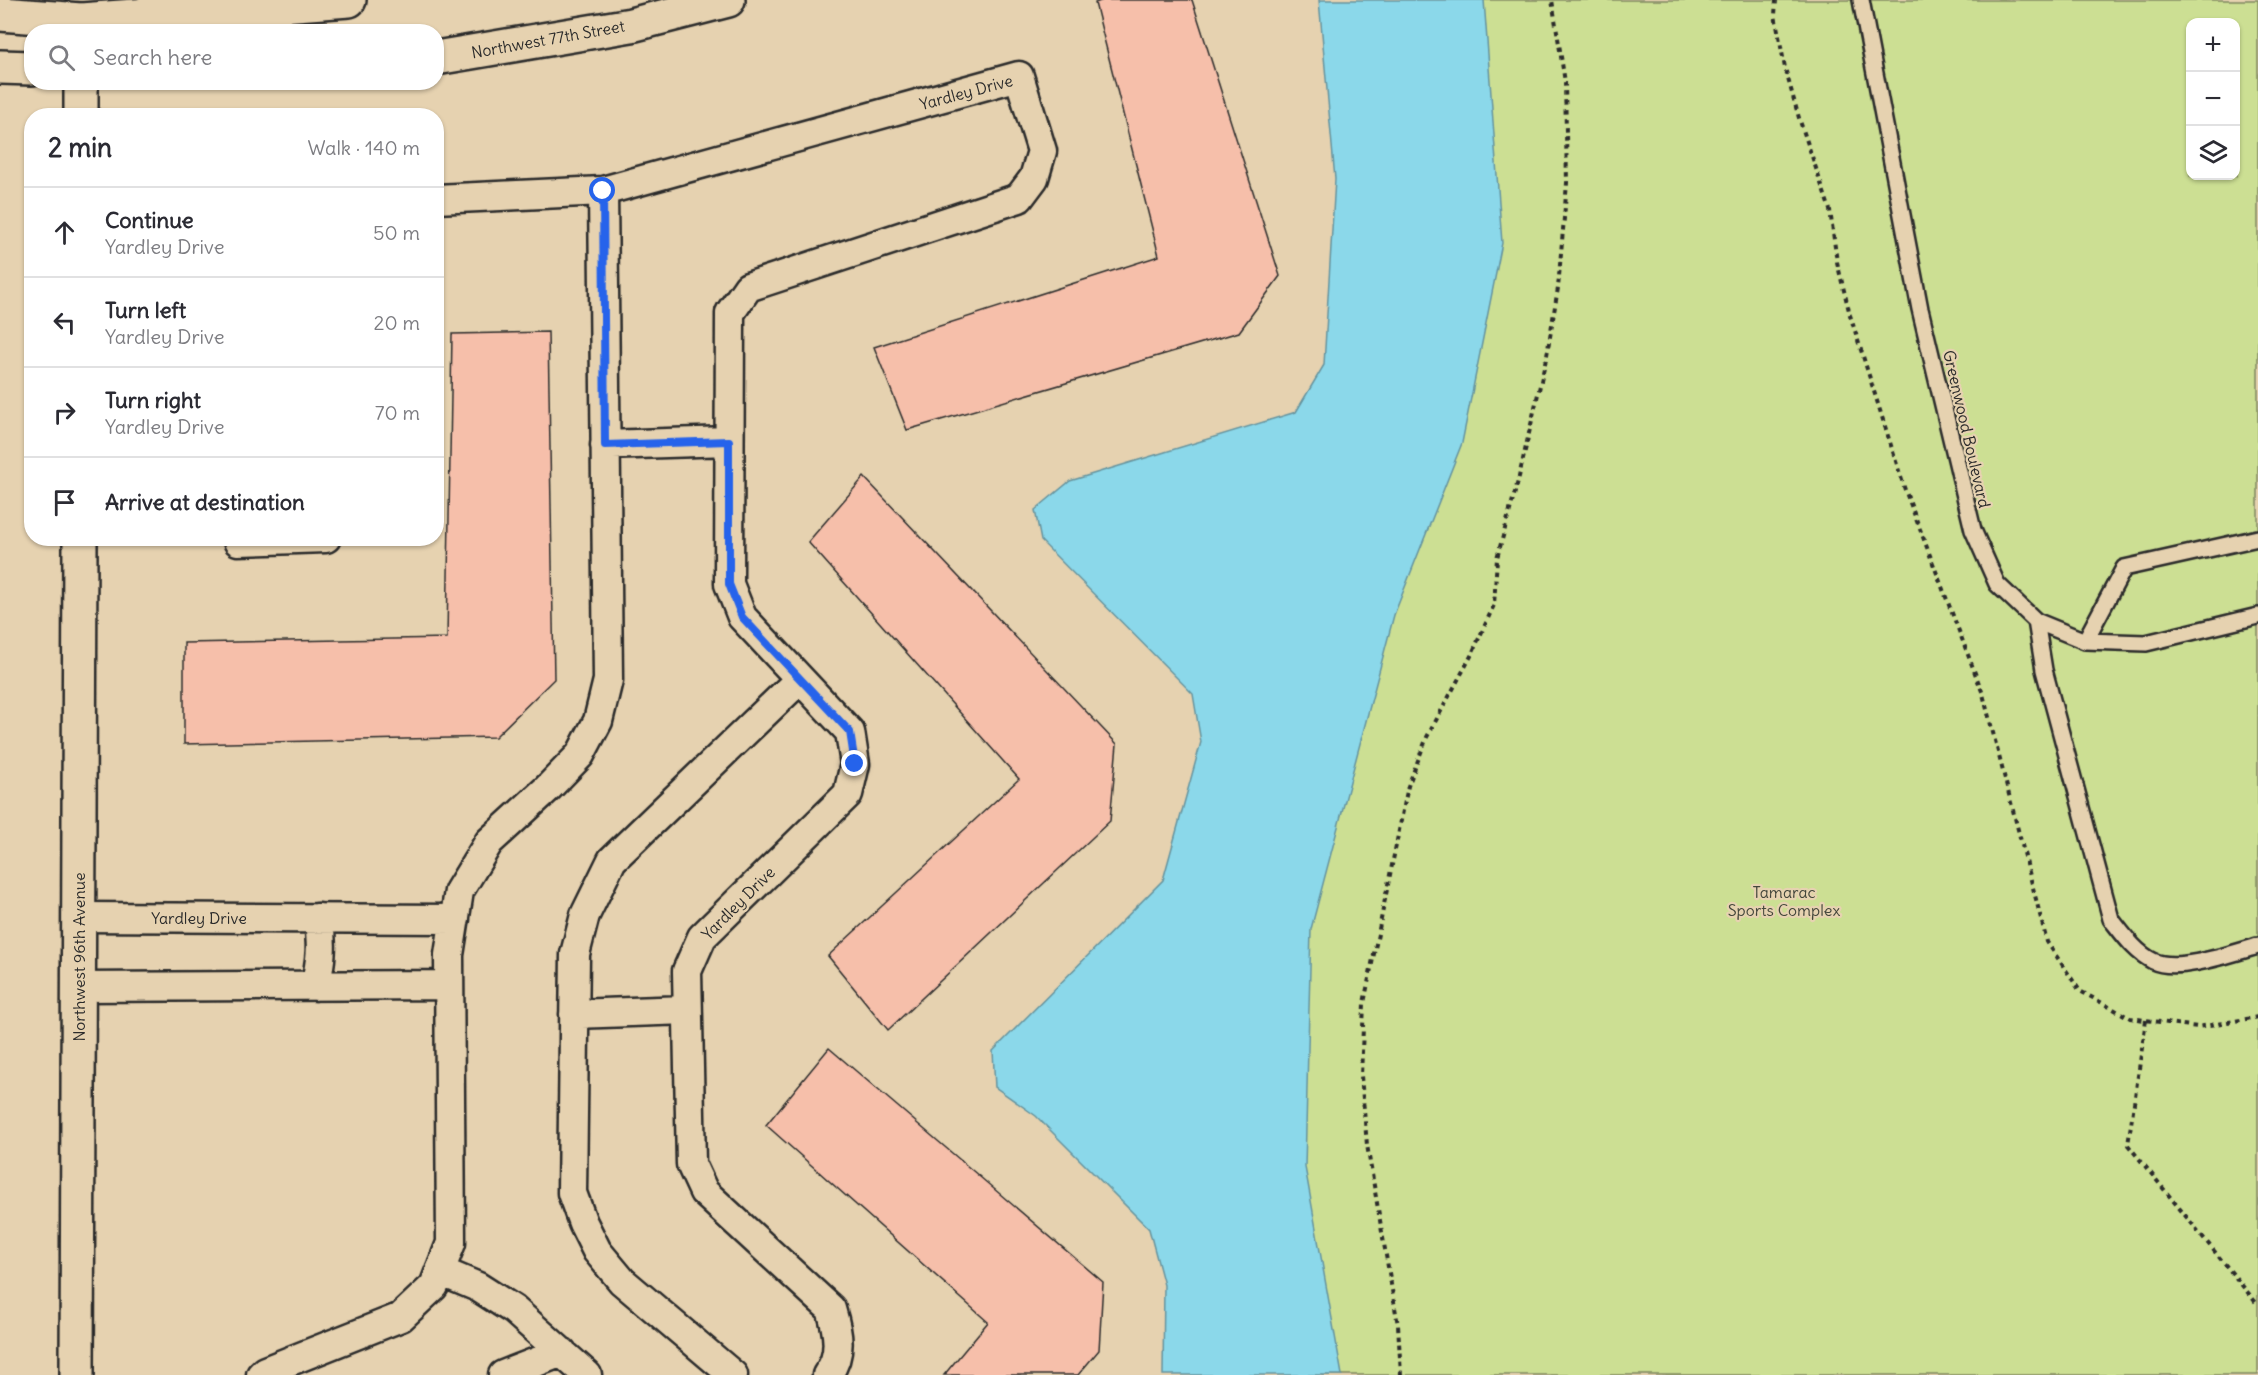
<!DOCTYPE html>
<meta charset="utf-8">
<style>
body{margin:0;font-family:Delius,sans-serif;background:#f2f2f3;color:#2b2b33}
.controls{position:absolute;right:18px;top:18px;display:grid;overflow:hidden;border-radius:12px;box-shadow:0 2px 4px #0004}
.controls button{width:54px;height:54px;display:grid;place-items:center;padding:0;border:0;border-bottom:2px solid #e1e1e2;background:#fff;color:#2b2b33;font:30px sans-serif}
.stop{position:absolute;width:18px;height:18px;margin:-14px;border:4px solid #2563eb;border-radius:50%;background:#fff}
.stop.end{background:#2563eb;border-color:#fff;box-shadow:0 2px 6px #0008}
.list{margin:0;padding:0;list-style:none}
h2{display:flex;justify-content:space-between;align-items:center;height:78px;margin:0;padding:0 24px;font-size:26px}
h2 small{font-size:20px;font-weight:400;color:#7c7c81}
.list li{display:grid;grid-template-columns:39px 1fr auto;gap:18px;align-items:center;box-sizing:border-box;height:90px;padding:0 24px;border-top:2px solid #e1e1e2}
.list b{display:block;font-size:22px;white-space:nowrap}
.list p{margin:0;font-size:20px;white-space:nowrap;color:#7c7c81}
.list em{font-size:20px;font-style:normal;color:#7c7c81}
.icon{flex:none;width:33px;height:33px;fill:none;stroke:currentColor;stroke-width:2;stroke-linecap:round;stroke-linejoin:round}
.map{position:relative;flex:none;width:2258px;height:1375px;overflow:hidden}
.search{position:absolute;background:#fff;box-shadow:0 2px 4px #0004;left:24px;top:24px;width:420px;height:66px;display:flex;align-items:center;gap:15px;box-sizing:border-box;padding:0 21px;border-radius:24px;color:#7c7c81;font-size:22px}
.panel{position:absolute;background:#fff;box-shadow:0 2px 4px #0004;left:24px;top:108px;width:420px;height:438px;border-radius:24px}
.map>svg:first-child{display:block}
.green{fill:#ccdf93;stroke:#7c855f;stroke-width:1.5;fill-rule:evenodd}
.water{fill:#8bd8ea;stroke:#65939e;stroke-width:1.5}
.building{fill:#f6bfaa;stroke:#2b2b2b;stroke-width:1.5}
.lines{fill:none;stroke-linecap:round;stroke-linejoin:round}
.lane-casing{stroke:#2b2b2b;stroke-width:20}
.street-casing{stroke:#2b2b2b;stroke-width:33}
.secondary-casing{stroke:#2b2b2b;stroke-width:38}
.path{stroke:#2b2b2b;stroke-width:4;stroke-dasharray:4.5 4.5;stroke-linecap:butt}
.lane{stroke:#e6d2b0;stroke-width:15}
.street{stroke:#e6d2b0;stroke-width:28}
.secondary{stroke:#e6d2b0;stroke-width:33}
.route{stroke:#2563eb;stroke-width:8}
.labels{text-anchor:middle;stroke-width:4.5;stroke-linejoin:round;paint-order:stroke}
.street-label{font-size:16px;fill:#2b2b2b;stroke:#e6d2b0}
.park-label{font-size:16px;fill:#43463b;stroke:#e6d2b0}
</style>
<div class="map">
<svg width="2258" height="1375" viewBox="0 0 2258 1375">
<rect width="100%" height="100%" fill="#e6d2b0"/>
<filter id="ink" filterUnits="userSpaceOnUse"><feTurbulence type="fractalNoise" baseFrequency=".0167" numOctaves="2"/><feDisplacementMap in="SourceGraphic" scale="12" xChannelSelector="R" yChannelSelector="G"/><feConvolveMatrix kernelMatrix="1 2 1 2 8 2 1 2 1" color-interpolation-filters="sRGB"/></filter>
<g filter="url(#ink)">
<!-- green -->
<path class="green" d="M1468 0H2258V1375H1322L1281 1110 1318 786ZM2190 22H2236V176H2190Z"/>
<!-- water -->
<path class="water" d="M1319 0H1484L1502 243 1462 443 1394 615 1311 929 1305 1167 1342 1375H1163L1164 1285 1149 1229 1036 1116 995 1087 993 1051 1163 880 1201 742 1193 694 1041 541 1035 510 1070 481 1296 412 1324 365 1335 179Z"/>
<!-- building -->
<path class="building" d="M1103 0H1192L1280 276 1239 332 907 430 874 347 1159 256 1095 3Z
M548 332 554 679 495 737 184 744V643L447 638 452 334Z
M864 477 1117 744 1110 821 888 1030 828 956 1019 779 808 542Z
M829 1048 1103 1282 1099 1350 1078 1375H944L988 1322 766 1125Z"/>
<g class="lines">
<!-- lane casing -->
<g class="lane-casing">
<path id="lane" d="M1861 0 1920 309 1973 530 1997 584 2036 621 2085 641 2146 643 2258 616
M2036 621 2044 670 2111 919C2123 934 2135 952 2153 961 2177 973 2233 953 2258 946
M2085 641 2124 568 2258 538"/>
</g>
<!-- street casing -->
<g class="street-casing">
<path id="street" d="M436 199 603 191 1019 76 1042 151 1034 178 1019 198 748 287 730 313 729 584 742 617 850 732 855 764 848 794 702 937 687 971 691 1164 704 1192 831 1309C838 1332 843 1355 827 1375
M605 445 729 441
M238 538V541L326 538
M79 917 455 919
M315 986C321 962 323 943 318 918
M79 987 449 985
M574 1014 687 1010
M440 1271 478 1287 514 1310 587 1375
M261 1375 265 1371 401 1317 434 1286 451 1243 449 955 459 891 489 842 548 788 580 755 598 721 608 680 603 191
M503 1375 562 1352
M733 1375 622 1281 597 1251 583 1223 572 1193 575 954 585 915 612 860 800 679"/>
</g>
<!-- secondary casing -->
<g class="secondary-casing">
<path id="secondary" d="M0 14 81 20 349 0
M436 58 631 25 728 0
M0 67 32 68
M81 116V82
M77 1375 80 538"/>
</g>
<!-- path -->
<path class="path" d="M1776 0 1775 15 1785 68 1799 118 1830 210 1837 262 1850 315 1905 490 1983 694 2047 942 2080 991 2130 1018 2198 1027 2258 1017
M2146 1020 2128 1145 2258 1305
M1401 1375 1398 1325 1367 1145 1361 1076 1364 1003 1408 786 1427 737 1471 656 1494 605 1497 558 1518 481 1547 355 1558 288 1567 183 1565 82 1552 0"/>
<!-- lane -->
<use href="#lane" class="lane"/>
<!-- street -->
<use href="#street" class="street"/>
<!-- secondary -->
<use href="#secondary" class="secondary"/>
</g>
</g>
<g class="lines" filter="url(#ink)">
<!-- route -->
<path class="route" d="M603 191 605 445 729 441V584L742 617 850 732 855 764"/>
</g>
<g class="labels">
<!-- street labels -->
<g class="street-label">
<text transform="translate(548 39) rotate(-10)" y="6">Northwest 77th Street</text>
<text transform="translate(966 92) rotate(-15)" y="6">Yardley Drive</text>
<text transform="translate(1967 429) rotate(77)" y="6">Greenwood Boulevard</text>
<text transform="translate(738 903) rotate(-45)" y="6">Yardley Drive</text>
<text x="199" y="924">Yardley Drive</text>
<text transform="translate(79 957) rotate(-90)" y="6">Northwest 96th Avenue</text>
</g>
<!-- park labels -->
<g class="park-label">
<text x="1784" y="898">Tamarac<tspan x="1784" dy="18">Sports Complex</tspan></text>
</g>
</g>
</svg>
<div class="controls">
<button>+</button>
<button>−</button>
<button><svg class="icon" aria-label="layers" viewBox="0 0 24 24"><path d="M12 4l9 5-9 5-9-5zM3 14l9 5 9-5"/></svg></button>
</div>
<div class="stop" style="left:603px;top:191px"></div>
<div class="stop end" style="left:855px;top:764px"></div>
<div class="search"><svg class="icon" aria-label="search" viewBox="0 0 24 24"><circle cx="10" cy="10" r="6"/><path d="M15 15l6 6"/></svg>Search here</div>
<section class="panel">
<h2>2 min<small>Walk · 140 m</small></h2>
<ul class="list">
<li><svg class="icon" aria-label="ahead" viewBox="0 0 24 24"><path d="M12 20V5M6 11l6-6 6 6"/></svg><div><b>Continue</b><p>Yardley Drive</p></div><em>50 m</em></li>
<li><svg class="icon" aria-label="left" viewBox="0 0 24 24"><path d="M17 20v-9H6M10 6l-5 5 5 5"/></svg><div><b>Turn left</b><p>Yardley Drive</p></div><em>20 m</em></li>
<li><svg class="icon" aria-label="right" viewBox="0 0 24 24"><path d="M7 20v-9h11M14 6l5 5-5 5"/></svg><div><b>Turn right</b><p>Yardley Drive</p></div><em>70 m</em></li>
<li><svg class="icon" aria-label="arrive" viewBox="0 0 24 24"><path d="M6 21V4h12l-3 4 3 4H6"/></svg><div><b>Arrive at destination</b></div></li>
</ul>
</section>
</div>
